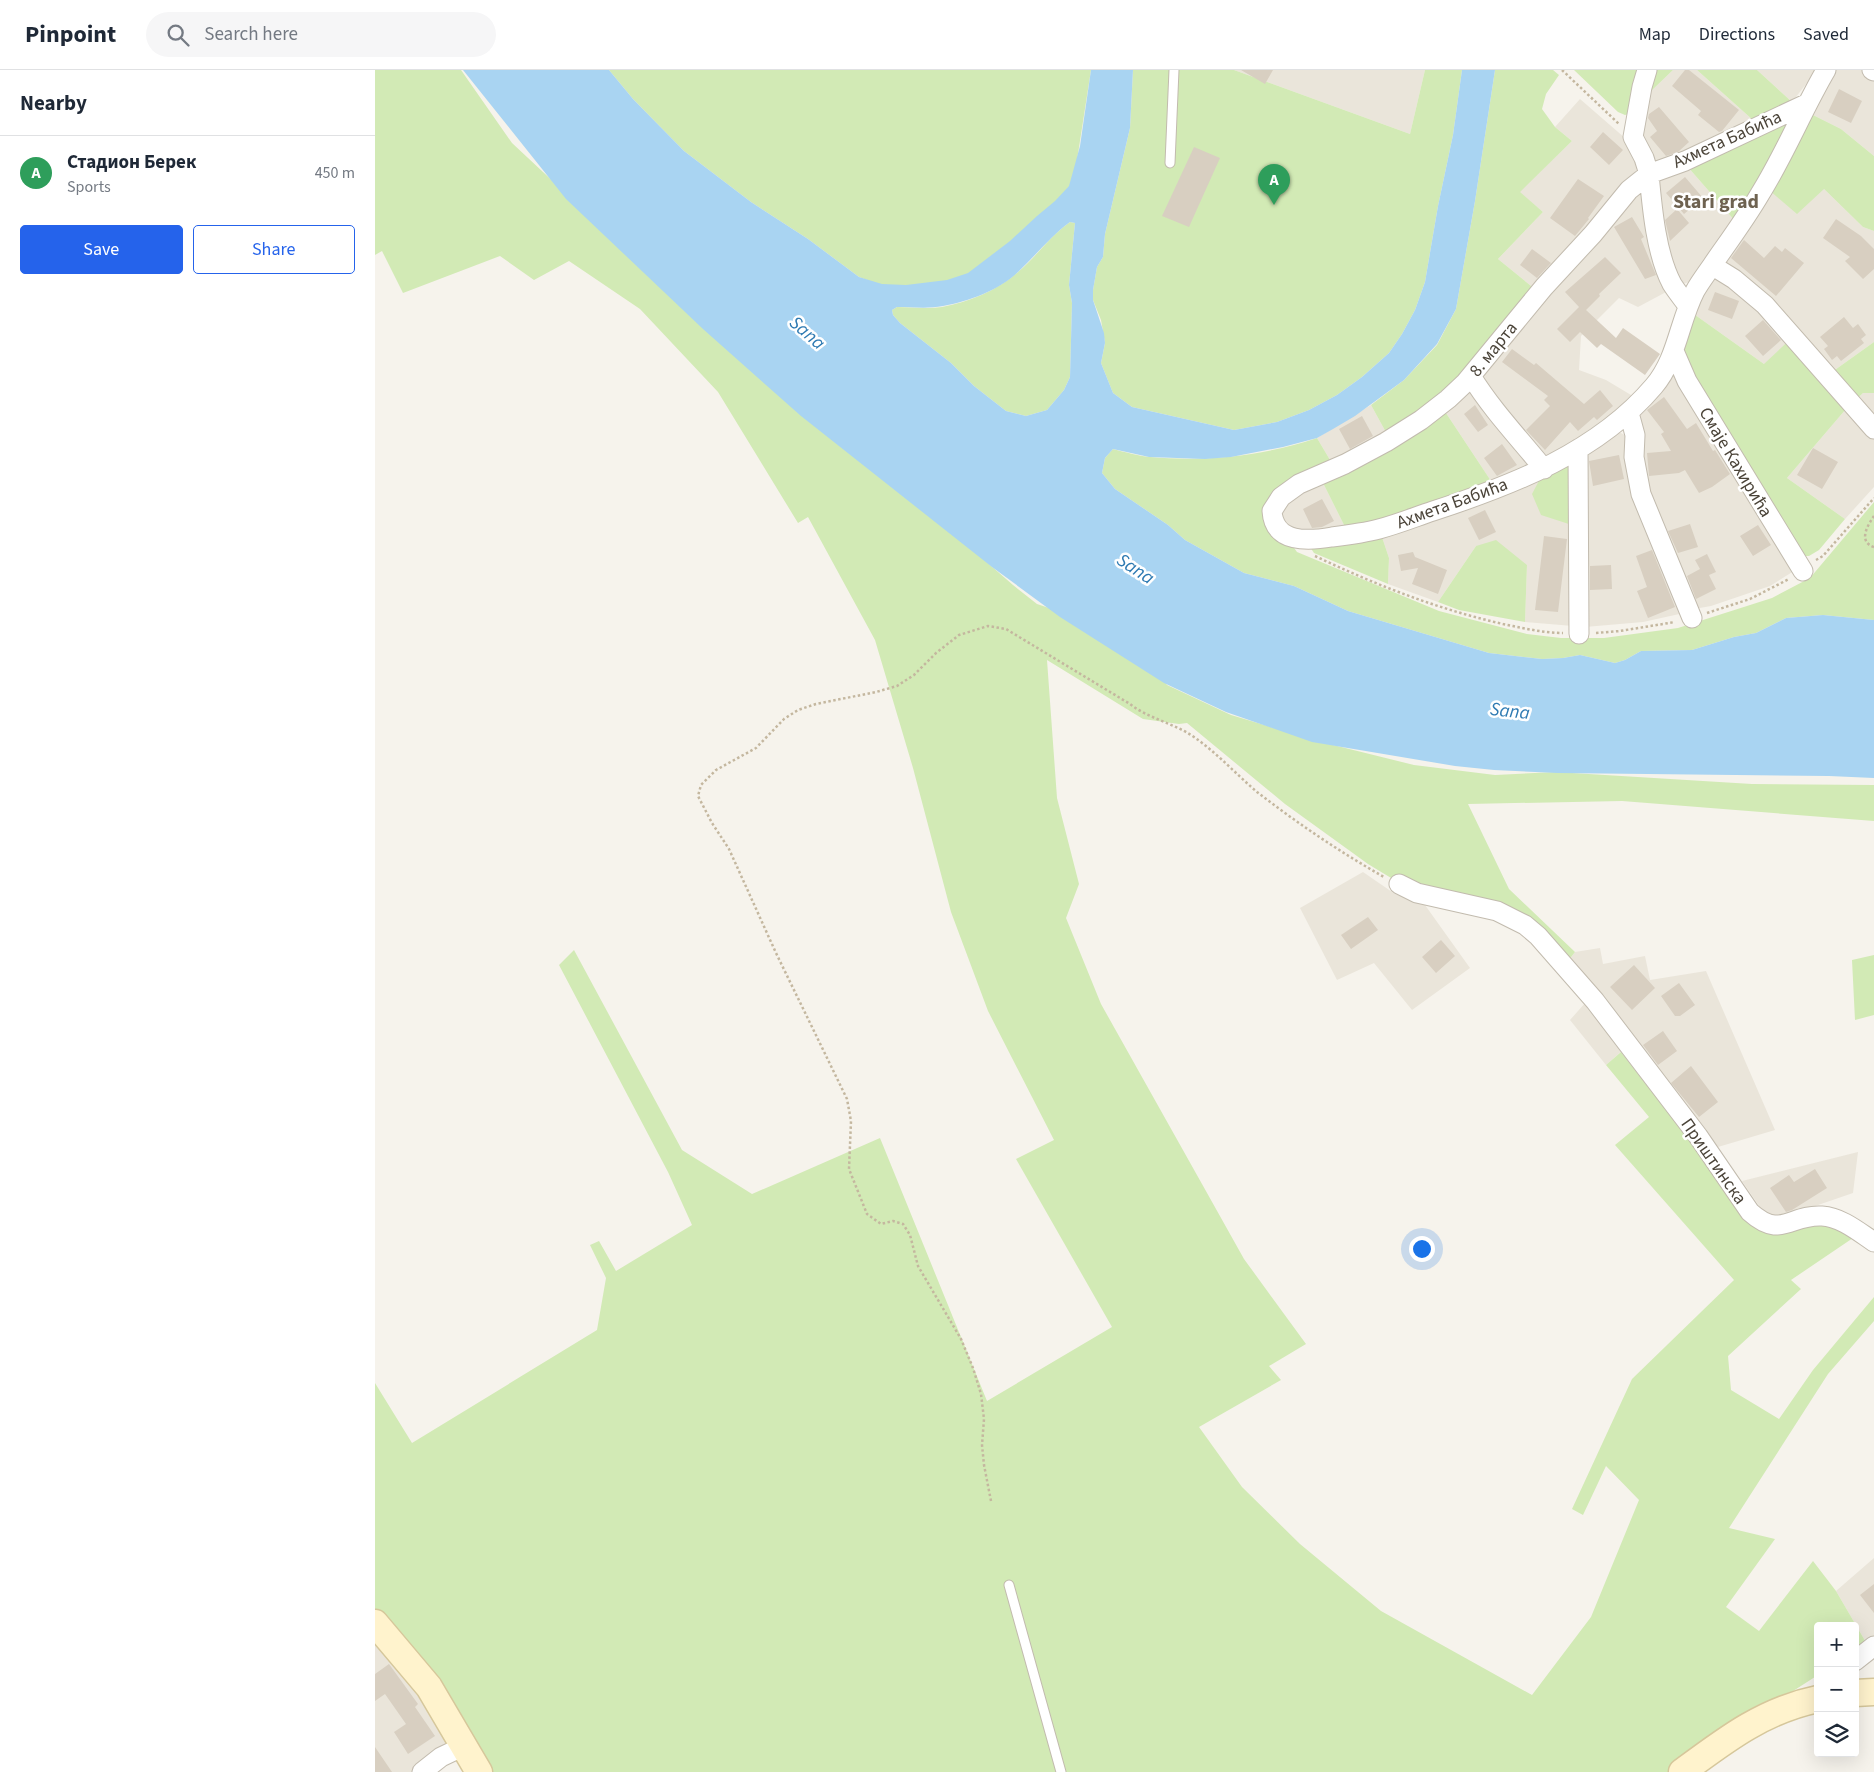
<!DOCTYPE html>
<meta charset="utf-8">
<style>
body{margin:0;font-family:"Source Sans 3",sans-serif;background:#f6f6f7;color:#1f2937}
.controls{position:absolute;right:15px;bottom:15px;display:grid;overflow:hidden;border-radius:5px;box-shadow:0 5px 20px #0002}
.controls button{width:45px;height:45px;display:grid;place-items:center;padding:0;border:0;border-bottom:1px solid #e0e1e3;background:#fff;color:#1f2937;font:25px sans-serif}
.you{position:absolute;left:1046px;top:1178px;width:18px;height:18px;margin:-12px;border:4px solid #fff;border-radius:50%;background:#1a73e8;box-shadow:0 0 0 8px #1a73e833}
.badge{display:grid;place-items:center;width:32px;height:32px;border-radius:50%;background:#2563eb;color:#fff;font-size:16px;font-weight:700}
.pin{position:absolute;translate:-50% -41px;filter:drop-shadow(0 1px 2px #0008)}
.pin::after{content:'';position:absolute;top:26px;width:18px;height:15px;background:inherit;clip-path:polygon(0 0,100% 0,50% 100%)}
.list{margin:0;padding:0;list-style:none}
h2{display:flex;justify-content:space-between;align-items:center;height:65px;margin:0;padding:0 20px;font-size:21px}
h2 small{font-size:16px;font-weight:400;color:#747a83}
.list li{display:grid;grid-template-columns:32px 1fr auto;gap:15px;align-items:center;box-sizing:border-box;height:75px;padding:0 20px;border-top:1px solid #e0e1e3}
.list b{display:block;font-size:19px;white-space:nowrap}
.list p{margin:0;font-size:16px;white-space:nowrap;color:#747a83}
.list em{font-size:16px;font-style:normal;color:#747a83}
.actions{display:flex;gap:10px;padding:15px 20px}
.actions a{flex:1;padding:11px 0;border:1px solid #2563eb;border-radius:5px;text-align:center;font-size:18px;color:#2563eb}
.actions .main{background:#2563eb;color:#fff}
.icon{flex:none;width:28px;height:28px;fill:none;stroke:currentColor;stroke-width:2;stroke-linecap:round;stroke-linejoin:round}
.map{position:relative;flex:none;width:1499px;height:1702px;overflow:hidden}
header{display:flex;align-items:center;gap:30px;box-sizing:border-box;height:70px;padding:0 25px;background:#fff;border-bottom:1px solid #e0e1e3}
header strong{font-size:24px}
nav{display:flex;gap:28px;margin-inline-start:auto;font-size:18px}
.search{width:350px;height:45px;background:#f6f6f7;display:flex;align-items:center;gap:12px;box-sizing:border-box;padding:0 18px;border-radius:28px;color:#747a83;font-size:19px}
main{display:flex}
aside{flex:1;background:#fff}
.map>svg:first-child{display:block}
.residential{fill:#eae5da}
.green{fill:#d2eab5}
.water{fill:#a9d4f2;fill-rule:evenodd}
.building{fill:#d8cfc1}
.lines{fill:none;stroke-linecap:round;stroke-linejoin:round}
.lane-casing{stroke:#c2bbae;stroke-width:11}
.street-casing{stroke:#c2bbae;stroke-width:21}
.secondary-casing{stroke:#d6c79b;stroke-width:29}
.path{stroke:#c4b79f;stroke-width:2.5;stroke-dasharray:2.5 2.5;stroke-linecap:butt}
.lane{stroke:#fff;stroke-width:9}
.street{stroke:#fff;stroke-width:19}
.secondary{stroke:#fff3cd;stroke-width:26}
.labels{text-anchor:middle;stroke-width:5;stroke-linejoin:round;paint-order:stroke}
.street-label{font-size:18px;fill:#4b4439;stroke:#fff}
.water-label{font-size:19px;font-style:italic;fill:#2e7ab2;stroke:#fff}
.quarter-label{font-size:20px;font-weight:bold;fill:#6e6250;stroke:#fff}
</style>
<header>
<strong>Pinpoint</strong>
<div class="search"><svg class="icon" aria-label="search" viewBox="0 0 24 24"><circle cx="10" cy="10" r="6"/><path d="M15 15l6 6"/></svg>Search here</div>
<nav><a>Map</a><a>Directions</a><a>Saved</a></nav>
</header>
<main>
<aside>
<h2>Nearby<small></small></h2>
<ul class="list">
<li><span class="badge" style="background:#2e9e5b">A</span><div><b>Стадион Берек</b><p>Sports</p></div><em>450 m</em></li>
</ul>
<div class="actions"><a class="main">Save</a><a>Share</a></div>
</aside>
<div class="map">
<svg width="1499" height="1702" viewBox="0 0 1499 1702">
<rect width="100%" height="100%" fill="#f6f3ec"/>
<!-- residential -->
<path class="residential" d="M859 0H1050L1035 64Z
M1298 0H1322L1379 51 1285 94 1281 91 1268 71 1265 59 1273 24Z
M1382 0H1442L1417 32Z
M1458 0H1488L1499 7V86L1466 59 1436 44Z
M1205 29 1258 75 1264 95 1254 113 1161 220 1123 189 1168 142 1144 122 1197 71 1180 57Z
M1312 96 1360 151 1320 210 1305 215 1286 170 1283 108Z
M1268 116 1293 221 1263 237 1244 228 1206 266 1204 300 1231 310 1261 328 1169 393 1102 306Z
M1449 119 1488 157 1499 161V272L1457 302 1389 294 1316 242 1394 120Z
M1296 299 1422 499 1395 516 1336 536 1319 539 1265 409 1264 342Z
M1097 314 1161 396 1118 414 1069 340Z
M1488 323H1499V417L1470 449 1412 408 1471 339Z
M996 335 1013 366 958 395 942 368Z
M1242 363H1246L1251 366 1309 543 1268 552 1210 557 1208 385Z
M1167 405 1200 456 1198 556 1150 552 1152 495 1101 476 1063 532 1013 514 1014 488 1006 464Z
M947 411 972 461 931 466 904 453 909 430Z
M988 802 1020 824 1050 835 1095 898 1037 940 999 893 962 910 925 838Z
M1225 878 1228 894 1270 886 1275 910 1331 901 1400 1060 1343 1077 1257 972 1231 995 1195 950 1211 932 1193 891 1200 882Z
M1483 1082 1478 1123 1402 1149 1391 1146 1367 1111Z
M1499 1488V1568L1492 1574 1461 1521Z
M0 1563 78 1671 38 1702H0Z"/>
<!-- green -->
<path class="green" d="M0 0H86L137 73 230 160 638 515 662 534 701 547 763 573 792 615 856 645 946 672 1039 695 1120 705 1181 702 1377 714 1499 715V751L1247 731 1093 734 1134 819 1200 882 1193 891 1147 848 1026 814 993 794 910 734 812 653 804 654 768 649 672 590 682 728 704 814 691 848 726 934 827 1114 869 1189 931 1274 894 1296 906 1310 824 1357 867 1417 925 1474 1006 1541 1157 1625 1216 1547 1264 1430 1231 1396 1208 1445 1197 1439 1257 1309 1359 1210 1240 1075 1274 1047 1231 995 1246 982 1375 1148 1420 1155 1456 1151 1478 1168 1416 1210 1426 1219 1353 1286 1356 1320 1404 1349 1438 1300 1499 1227V1251L1453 1304 1354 1458 1400 1469 1351 1537 1384 1561 1438 1491 1461 1521 1492 1574 1480 1581V1556H1443V1605L1315 1687 1298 1702H115L0 1542V1313L37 1373 222 1260 231 1208 215 1175 224 1171 241 1201 317 1155 293 1102 184 895 199 880 307 1080 377 1124 505 1068 612 1331 737 1257 641 1089 679 1070 613 941 576 842 538 698 500 570 433 447 423 453 343 322 265 239 194 191 159 210 125 186 28 223 7 181 0 185Z
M234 0H716L698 116 632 198 527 223 484 207 433 169 376 132 309 81 258 29Z
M758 0H859L1035 64 1050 0H1087L1078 65 1063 136 1050 212 1040 240 1027 264 1014 283 987 307 962 325 934 340 902 352 859 360 757 337 738 323 726 293 730 273 726 250 718 230V220L722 197 728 187 730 164 755 58Z
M1120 0H1178L1184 5 1171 24 1167 39 1180 57 1197 71 1145 122 1168 142 1123 189 1161 220 1085 311 1013 366 996 335 1029 310 1062 275 1081 239 1100 131Z
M1199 0H1269L1257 43 1250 45 1243 42Z
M1279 0H1298L1273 24Z
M1322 0H1382L1417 32 1379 51Z
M1436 44 1466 59 1499 86V161L1488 157 1449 119 1422 144 1394 120Z
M1411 51 1412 58 1360 151 1312 96Z
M695 152 700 153 694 215 697 233 695 307 689 320 672 340 651 346 631 341 599 316 576 293 525 253 518 245 517 240 522 237C537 237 552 239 567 237 594 232 623 220 643 202 662 186 675 166 695 152Z
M1316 242 1389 294 1422 263 1457 302 1499 272V323H1488L1471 339 1412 408 1470 449 1444 480 1434 486H1427L1325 325 1306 279Z
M1069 340 1118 414 972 461 947 411Z
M942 368 958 395 899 424 914 471 922 482 1064 541 1152 564 1186 568H1229L1303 558 1397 528 1435 508 1499 432V550L1448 545 1411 548 1381 563 1359 567 1317 580 1266 581 1250 590 1240 593 1205 585 1188 588 1167 589 1114 583 973 541 919 516 869 503 810 470 793 455 740 419 727 403 730 388 738 379C750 382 763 386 775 387 831 392 889 386 942 368Z
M1197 389 1200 456 1166 445 1157 424 1167 405Z
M1006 464 1014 488 1013 514 939 483 935 477Z
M1121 470 1152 495 1150 552 1084 540 1063 532 1101 476Z
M1499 885V945L1480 950 1477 890Z"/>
<!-- water -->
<path class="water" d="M88 0H234L258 29 309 81 376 132 433 169 484 207 507 214 531 215 572 210 593 203 635 171 662 146 680 131 694 116 705 76 716 0H758L755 58 730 164 728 187 722 197 718 220V230L729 263 730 273 726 293 738 323 757 337 859 360 902 352 934 340 962 325 987 307 1014 283 1027 264 1040 240 1050 212 1063 136 1078 65 1087 0H1120L1100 131 1081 239 1062 274 1029 310 980 346 958 359 942 368 908 377 856 387 830 389 774 387 738 379 730 388 727 403 740 419 793 455 810 470 869 503 919 516 973 541 1114 583 1167 589 1188 588 1205 585 1240 593 1250 590 1266 581 1317 580 1359 567 1381 563 1411 548 1448 545 1499 550V708L1454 706 1183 703 1119 700 1080 696 937 672 851 642 789 613 685 547 617 497 426 346 328 259 191 129ZM695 152 700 153 694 215 697 233 695 307 689 320 672 340 651 346 631 341 599 316 576 293 525 253 518 245 517 240 522 237C537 237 553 239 568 236 595 231 625 220 645 200 662 184 676 166 695 152Z"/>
<!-- building -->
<path class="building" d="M866 0H898L890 14Z
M1310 0H1314L1364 40 1347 61 1344 62 1323 45 1326 41 1297 16Z
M1464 19 1487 31 1476 53 1453 42Z
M1284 37 1314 72 1303 82 1291 86 1275 67 1282 61 1273 48 1274 44Z
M1228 62 1248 80 1234 95 1215 77Z
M819 77 845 88 814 157 787 146Z
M1310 107 1328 128 1309 144 1291 123Z
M1203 109 1229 126 1213 148 1214 149 1200 166 1175 148Z
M1302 139 1314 153 1295 171 1290 150Z
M1257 147 1269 167 1266 169 1281 205 1270 209 1239 157Z
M1461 149 1486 166 1499 179V199L1488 209 1470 191 1475 187 1448 168Z
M1369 170 1389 188 1400 176 1407 182 1410 178 1429 193 1401 226 1356 188Z
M1157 179 1176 193 1162 208 1145 195Z
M1230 187 1246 203 1224 224 1225 226 1211 240 1241 268 1248 258 1285 284 1270 305 1226 274 1222 278 1205 262 1195 272 1182 259 1204 237 1190 222Z
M1340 222 1364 231 1357 249 1333 240Z
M1469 247 1478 258 1483 254 1491 265 1486 269 1489 273 1466 291 1462 286 1457 290 1449 279 1453 276 1445 267Z
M1388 250 1406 270 1388 286 1370 266Z
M1137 279 1159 295 1161 293 1209 334 1225 320 1238 336 1222 350 1219 347 1203 361 1195 352 1170 380 1151 360 1175 336 1169 330 1173 326 1127 292Z
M1289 327 1312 359 1321 353 1338 381 1340 380 1355 404 1337 417 1324 423 1310 400 1304 403 1274 406 1272 383 1296 381 1286 364 1289 362 1272 340Z
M1100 335 1113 355 1103 362 1089 344Z
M987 346 998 366 975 379 964 359Z
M1127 374 1142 395 1122 406 1109 388Z
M1438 378 1463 392 1447 419 1422 405Z
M1244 385 1249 409 1218 416 1214 391Z
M947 429 959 451 947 457 937 458 928 439Z
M1110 440 1121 462 1104 470 1093 448Z
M1315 454 1323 477 1303 483 1293 461Z
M1383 455 1396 475 1378 486 1365 466Z
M1169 466 1192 469 1183 542 1160 540Z
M1277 480 1300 537 1273 548 1262 521 1272 517 1261 486Z
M1038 482 1040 487 1072 500 1063 524 1037 514 1043 498 1026 501 1023 485Z
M1332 484 1341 502 1334 505 1341 519 1321 529 1312 506 1325 499 1320 490Z
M1236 495 1237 519 1215 520V496Z
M993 847 1003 860 976 879 966 865Z
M1066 870 1080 886 1061 903 1047 887Z
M1259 895 1280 918 1257 940 1235 917Z
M1304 913 1320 935 1305 946H1300L1286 926Z
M1288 961 1302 981 1283 995 1268 975Z
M1316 996 1343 1032 1324 1047 1296 1013Z
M1440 1099 1452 1118 1417 1140 1411 1142 1395 1118 1414 1105 1419 1112Z
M1499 1514V1543L1485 1525Z
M14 1594 43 1634 40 1637 60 1666 33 1684 19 1662 31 1654 10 1624 0 1631V1604Z
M0 1677 17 1702H0Z"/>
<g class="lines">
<!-- lane casing -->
<g class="lane-casing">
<path id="lane" d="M795 93 799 0
M634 1515 686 1702"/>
</g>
<!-- street casing -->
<g class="street-casing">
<path id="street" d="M1272 0 1267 17 1258 67 1269 88 1274 104 1254 120 1218 164 1169 217 1090 313 1073 329 1046 350 1011 372 970 394 924 414 906 427 897 441C899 474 934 471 957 467 973 465 989 463 1004 459 1023 454 1040 447 1058 441 1138 415 1223 382 1279 316 1302 289 1304 252 1320 221 1325 212 1332 203 1338 194 1354 171 1371 148 1385 124 1410 84 1427 41 1451 0
M1497 0 1499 1
M1338 196 1359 209 1390 235 1499 359
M1313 236C1308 229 1302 222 1297 214 1281 184 1277 137 1274 104L1310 91 1431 34
M1299 281 1312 311 1428 501
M1096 306C1117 340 1144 368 1169 399
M1254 343 1260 365 1259 387 1266 424 1317 548
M1203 379 1204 564
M1024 814 1042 823 1122 841 1150 855 1163 866 1220 931 1323 1066 1375 1142C1406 1170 1415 1144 1447 1146 1466 1147 1484 1162 1499 1172
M1480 1591 1499 1576
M47 1702 66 1687 89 1676"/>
</g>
<!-- secondary casing -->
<g class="secondary-casing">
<path id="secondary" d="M0 1553 54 1617 104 1702
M1480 1623 1499 1622
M1307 1702C1350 1670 1389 1640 1443 1629"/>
</g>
<!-- path -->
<path class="path" d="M1187 0 1244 54
M1499 446C1492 456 1483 472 1499 477
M940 486C1001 515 1062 539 1128 554 1148 558 1168 563 1188 563
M1441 490 1448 486 1499 428
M1332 543 1375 529 1414 509
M1221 563 1245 561 1300 552
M616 1431 609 1395 607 1375 609 1349 606 1324 598 1298 586 1269 543 1196 535 1165 528 1154 518 1151 506 1154 492 1144 474 1099 476 1051 472 1029 401 883 354 779 337 753 323 726 326 715 341 700 381 678 409 649 423 640 441 634 501 622 522 616 539 605 561 583 584 565 613 556 631 559 755 634C774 649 799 653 819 667 842 683 861 704 882 722 922 753 965 782 1009 807"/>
<!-- lane -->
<use href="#lane" class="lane"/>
<!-- street -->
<use href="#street" class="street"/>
<!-- secondary -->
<use href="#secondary" class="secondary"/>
</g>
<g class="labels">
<!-- street labels -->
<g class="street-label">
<text transform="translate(1352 69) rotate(-24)" y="6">Ахмета Бабића</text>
<text transform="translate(1118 279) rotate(-51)" y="6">8. марта</text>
<text transform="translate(1361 392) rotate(59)" y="6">Смaје Кахирића</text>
<text transform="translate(1077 433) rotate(-20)" y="6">Ахмета Бабића</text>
<text transform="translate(1339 1091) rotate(55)" y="6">Приштинска</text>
</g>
<!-- water labels -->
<g class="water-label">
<text transform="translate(433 262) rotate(41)" y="7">Sana</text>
<text transform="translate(761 498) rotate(33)" y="7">Sana</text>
<text transform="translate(1135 640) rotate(6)" y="7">Sana</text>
</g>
<!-- quarter labels -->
<g class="quarter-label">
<text x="1341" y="138">Stari grad</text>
</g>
</g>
</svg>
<div class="controls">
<button>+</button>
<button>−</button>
<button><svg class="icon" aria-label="layers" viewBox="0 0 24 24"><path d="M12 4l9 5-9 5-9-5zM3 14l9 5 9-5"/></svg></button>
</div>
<div class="you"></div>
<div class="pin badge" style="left:899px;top:135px;background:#2e9e5b">A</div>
</div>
</main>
